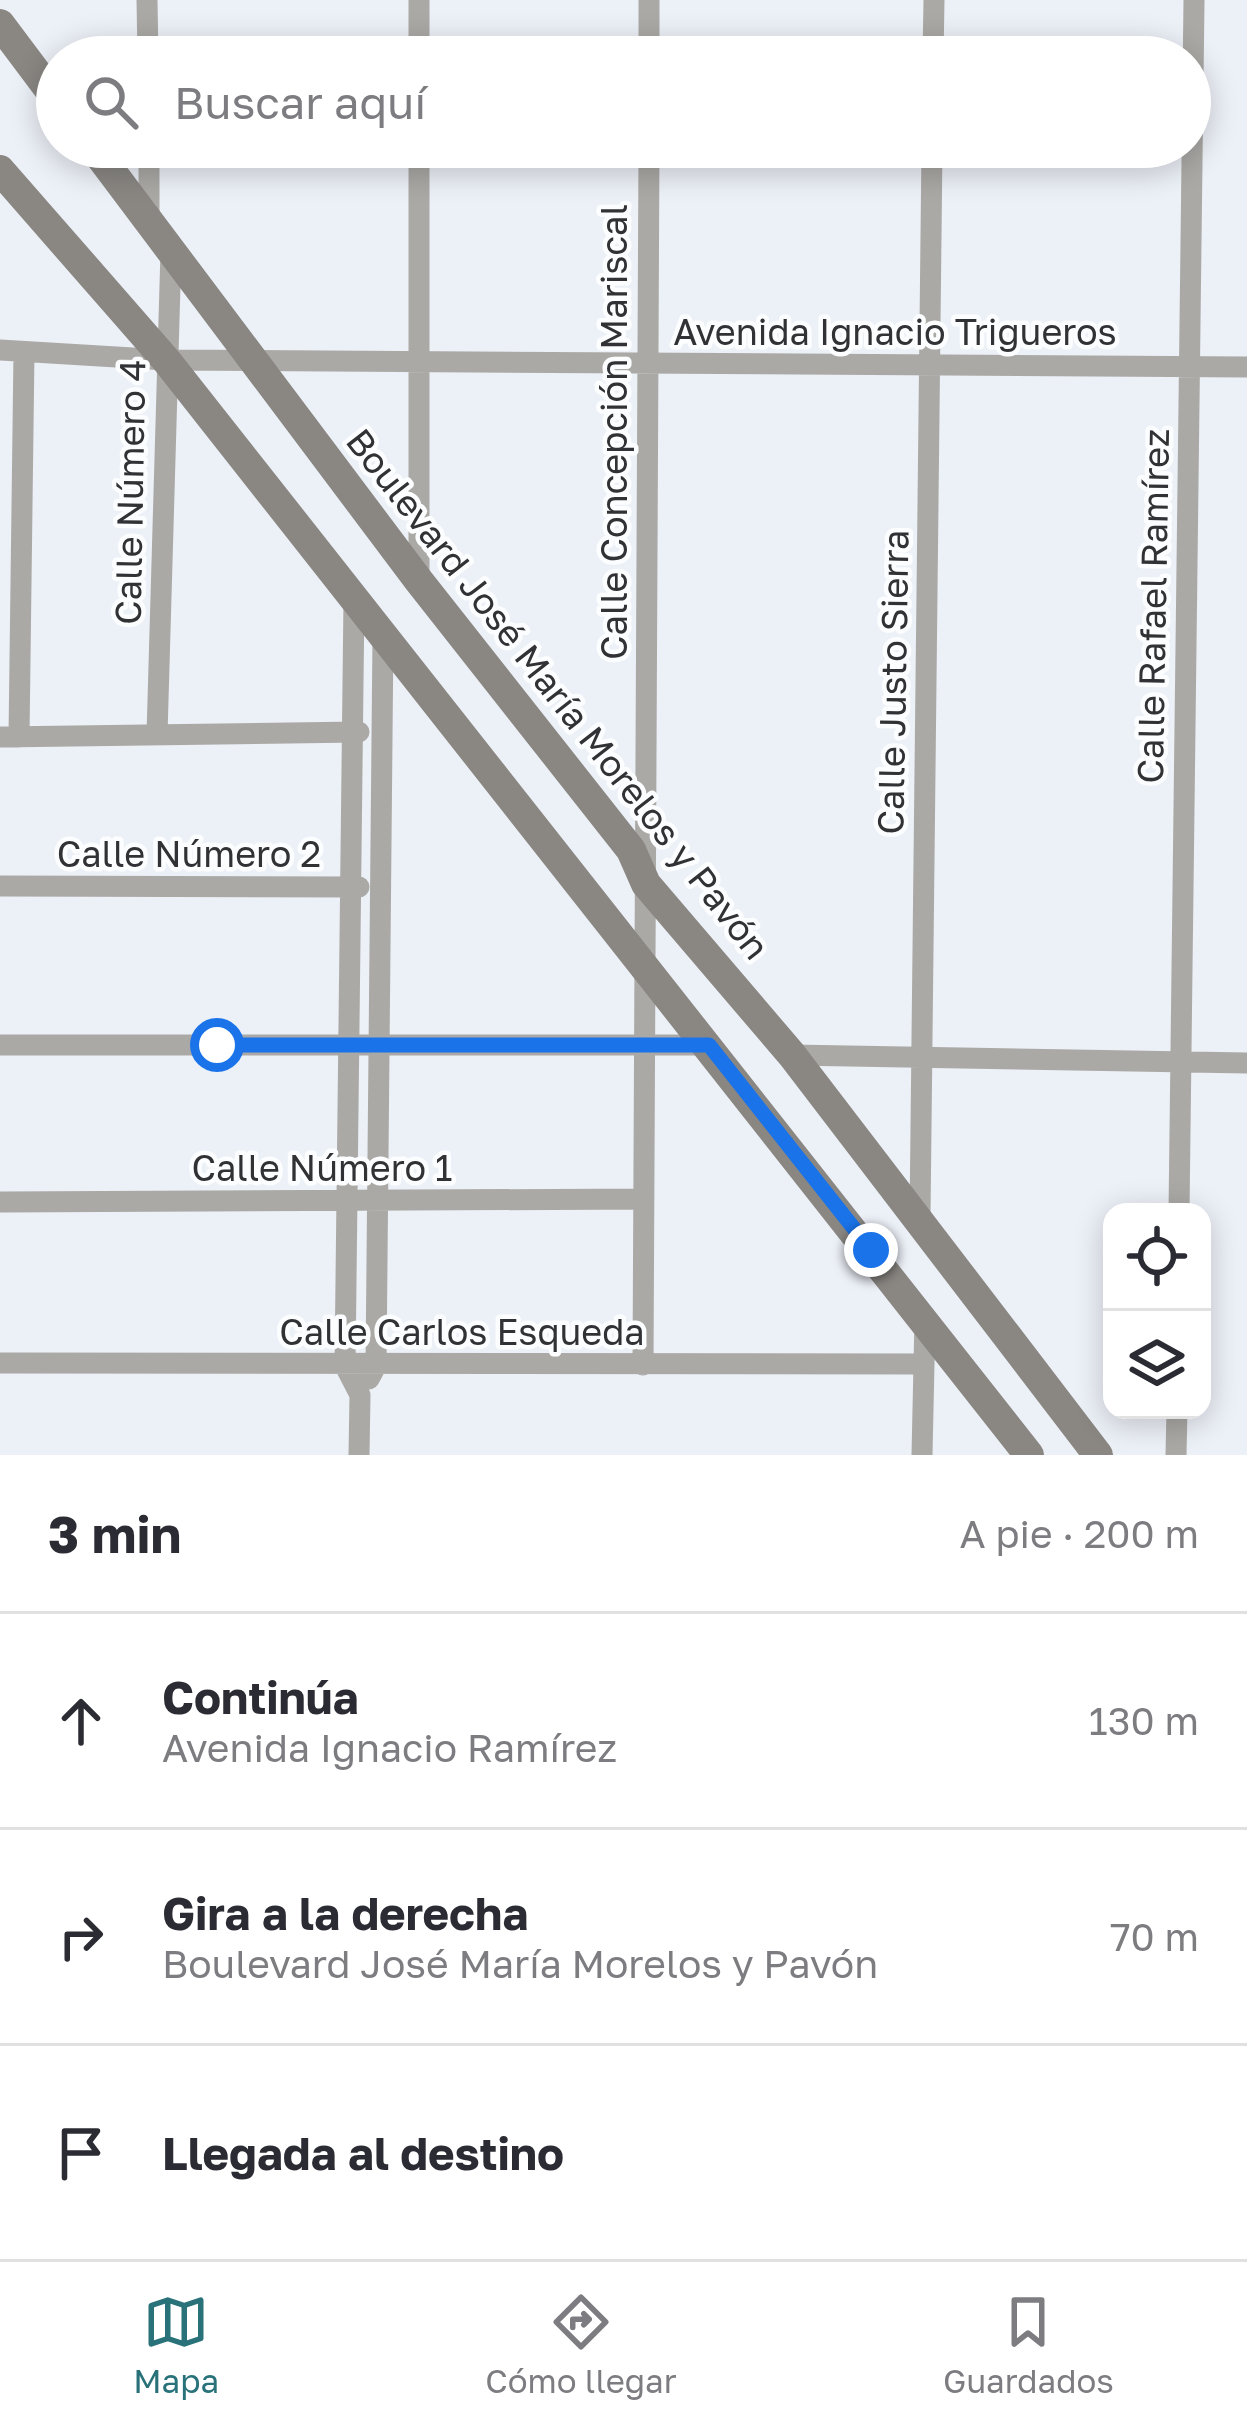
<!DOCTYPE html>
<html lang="es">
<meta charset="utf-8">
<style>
body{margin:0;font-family:"Golos Text",sans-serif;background:#f2f2f3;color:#2b2b33}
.controls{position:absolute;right:36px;bottom:36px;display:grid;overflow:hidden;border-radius:24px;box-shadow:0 6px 30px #0003}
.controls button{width:108px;height:108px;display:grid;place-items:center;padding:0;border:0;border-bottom:3px solid #e1e1e2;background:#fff;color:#2b2b33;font:60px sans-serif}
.stop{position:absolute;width:36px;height:36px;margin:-27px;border:9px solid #1a73e8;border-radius:50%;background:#fff}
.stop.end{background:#1a73e8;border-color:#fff;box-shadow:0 3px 12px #0008}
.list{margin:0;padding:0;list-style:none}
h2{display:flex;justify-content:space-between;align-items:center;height:156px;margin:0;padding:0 48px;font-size:51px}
h2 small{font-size:39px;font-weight:400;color:#7c7c81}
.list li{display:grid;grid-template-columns:78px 1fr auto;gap:36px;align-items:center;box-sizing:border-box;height:216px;padding:0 48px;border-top:3px solid #e1e1e2}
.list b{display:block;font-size:45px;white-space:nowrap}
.list p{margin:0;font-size:39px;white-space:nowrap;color:#7c7c81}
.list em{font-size:39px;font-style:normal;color:#7c7c81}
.icon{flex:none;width:66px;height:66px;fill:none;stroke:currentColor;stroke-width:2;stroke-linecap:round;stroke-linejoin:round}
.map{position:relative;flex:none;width:1247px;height:1455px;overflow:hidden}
.search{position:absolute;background:#fff;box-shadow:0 6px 30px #0003;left:36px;right:36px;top:36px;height:132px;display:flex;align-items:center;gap:30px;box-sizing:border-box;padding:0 42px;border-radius:66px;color:#7c7c81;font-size:45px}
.sheet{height:804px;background:#fff}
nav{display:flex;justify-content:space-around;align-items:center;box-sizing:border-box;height:168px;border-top:3px solid #e1e1e2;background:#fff;font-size:33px;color:#7c7c81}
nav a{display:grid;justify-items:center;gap:6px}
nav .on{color:#29727a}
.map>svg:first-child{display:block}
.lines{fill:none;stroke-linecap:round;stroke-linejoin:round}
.street{stroke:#aba9a6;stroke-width:21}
.secondary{stroke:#8a8783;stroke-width:30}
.route{stroke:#1a73e8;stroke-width:15}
.labels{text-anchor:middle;stroke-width:9;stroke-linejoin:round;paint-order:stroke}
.street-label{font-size:36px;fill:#313235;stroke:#fcfdfe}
</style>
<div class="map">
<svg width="1247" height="1455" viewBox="0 0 1247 1455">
<rect width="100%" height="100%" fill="#ecf0f7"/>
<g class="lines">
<!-- street -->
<path class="street" d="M147 0 148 57
M419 0V57
M649 57V0
M933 57 934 0
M149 147V222
M419 147V581
M0 350 166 360 1247 367
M354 598 345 1366 360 1395 359 1455
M157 735 171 251
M0 737 359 732
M19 737 24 352
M0 886 359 887
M0 1045H709
M792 1055 1247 1063
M0 1202 644 1199
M1179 1212 1194 0
M920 1217 932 147
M0 1363 923 1364
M643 1365 649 147
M369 1379 376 1366 383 634
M922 1455 925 1318
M1176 1455 1177 1410"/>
<!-- secondary -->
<path class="secondary" d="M0 24 57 100
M93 147 419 581 631 850 646 884 792 1055 1098 1455
M0 170 166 360 1029 1455"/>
</g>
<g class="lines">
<!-- route -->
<path class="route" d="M217 1045H709L871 1250"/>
</g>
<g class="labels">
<!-- street labels -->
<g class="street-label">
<text x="895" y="345">Avenida Ignacio Trigueros</text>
<text transform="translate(614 432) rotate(-90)" y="13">Calle Concepción Mariscal</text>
<text transform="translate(130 492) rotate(-89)" y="13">Calle Número 4</text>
<text transform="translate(1153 606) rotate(-89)" y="13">Calle Rafael Ramírez</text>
<text transform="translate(893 682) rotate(-89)" y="13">Calle Justo Sierra</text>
<text transform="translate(558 694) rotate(52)" y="13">Boulevard José María Morelos y Pavón</text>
<text x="189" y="867">Calle Número 2</text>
<text x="322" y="1181">Calle Número 1</text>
<text x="462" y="1345">Calle Carlos Esqueda</text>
</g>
</g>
</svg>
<div class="controls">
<button><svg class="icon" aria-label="locate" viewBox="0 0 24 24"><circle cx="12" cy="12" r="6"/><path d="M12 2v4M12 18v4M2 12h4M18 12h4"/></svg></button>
<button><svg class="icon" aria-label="layers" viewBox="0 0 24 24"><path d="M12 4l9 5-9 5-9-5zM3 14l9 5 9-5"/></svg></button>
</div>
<div class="stop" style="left:217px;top:1045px"></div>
<div class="stop end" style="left:871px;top:1250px"></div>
<div class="search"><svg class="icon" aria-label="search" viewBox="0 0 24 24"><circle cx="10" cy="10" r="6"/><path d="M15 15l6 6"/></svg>Buscar aquí</div>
</div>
<section class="sheet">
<h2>3 min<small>A pie · 200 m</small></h2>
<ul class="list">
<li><svg class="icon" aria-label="ahead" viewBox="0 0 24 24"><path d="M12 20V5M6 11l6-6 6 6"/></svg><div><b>Continúa</b><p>Avenida Ignacio Ramírez</p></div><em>130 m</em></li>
<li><svg class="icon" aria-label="right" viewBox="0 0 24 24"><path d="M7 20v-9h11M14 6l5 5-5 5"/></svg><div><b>Gira a la derecha</b><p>Boulevard José María Morelos y Pavón</p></div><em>70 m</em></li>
<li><svg class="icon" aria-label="arrive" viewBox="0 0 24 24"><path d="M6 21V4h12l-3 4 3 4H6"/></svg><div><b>Llegada al destino</b></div></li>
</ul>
</section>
<nav>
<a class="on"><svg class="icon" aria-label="map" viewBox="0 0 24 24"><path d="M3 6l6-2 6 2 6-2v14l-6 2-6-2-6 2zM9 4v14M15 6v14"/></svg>Mapa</a>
<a><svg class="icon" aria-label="directions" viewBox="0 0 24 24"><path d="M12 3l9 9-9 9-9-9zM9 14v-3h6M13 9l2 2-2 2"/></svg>Cómo llegar</a>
<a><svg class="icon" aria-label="saved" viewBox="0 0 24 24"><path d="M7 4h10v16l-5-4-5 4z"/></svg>Guardados</a>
</nav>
